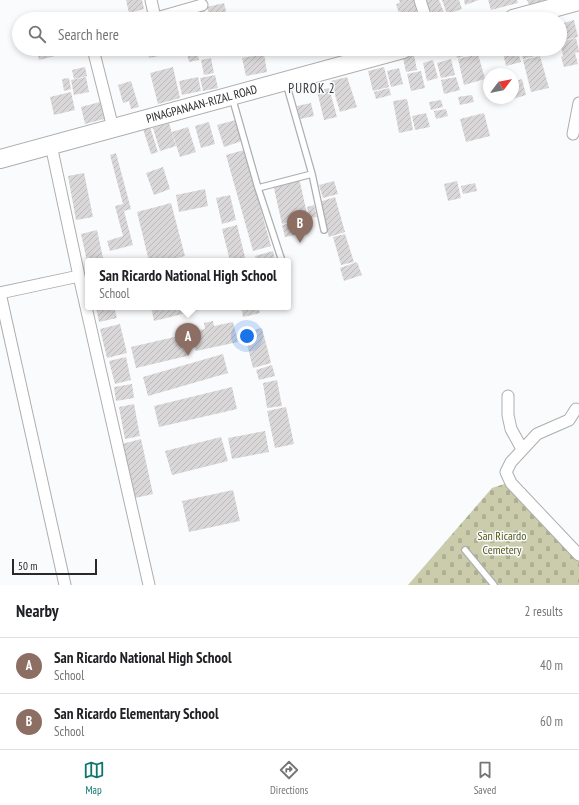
<!DOCTYPE html>
<style>
body{margin:0;font-family:"PT Sans Narrow",sans-serif;background:#f2f2f2;color:#202124}
.compass{position:absolute;left:483px;top:68px;width:36px;height:36px;border-radius:50%;background:#fff;box-shadow:0 2px 6px #0003;rotate:58deg}
.scale{position:absolute;left:12px;bottom:10px;width:85px;box-sizing:border-box;padding-left:4px;border:2px solid #282929;border-top:0;font-size:11px;line-height:14px;white-space:nowrap;color:#282929;-webkit-text-stroke:3px #f9fbfd;paint-order:stroke}
.you{position:absolute;left:247px;top:336px;width:14px;height:14px;margin:-10px;border:3px solid #fff;border-radius:50%;background:#1a73e8;box-shadow:0 0 0 6px #1a73e833}
.badge{display:grid;place-items:center;width:26px;height:26px;border-radius:50%;background:#0f766e;color:#fff;font-size:13px;font-weight:700}
.pin{position:absolute;translate:-50% -33px;filter:drop-shadow(0 1px 2px #0008)}
.pin::after{content:'';position:absolute;top:21px;width:14px;height:12px;background:inherit;clip-path:polygon(0 0,100% 0,50% 100%)}
.popup{position:absolute;left:85px;top:258px;width:206px;height:52px;box-sizing:border-box;display:grid;place-content:center;border-radius:4px;background:#fff;filter:drop-shadow(0 1px 3px #0005);font-size:13px;white-space:nowrap;color:#757577}
.popup b{font-size:15px;color:#202124}
.popup::after{content:'';position:absolute;left:50%;top:100%;margin-left:-8px;border:8px solid transparent;border-top-color:#fff}
.list{margin:0;padding:0;list-style:none}
h2{display:flex;justify-content:space-between;align-items:center;height:52px;margin:0;padding:0 16px;font-size:17px}
h2 small{font-size:13px;font-weight:400;color:#757577}
.list li{display:grid;grid-template-columns:26px 1fr auto;gap:12px;align-items:center;box-sizing:border-box;height:56px;padding:0 16px;border-top:1px solid #e0e0e0}
.list b{display:block;font-size:15px;white-space:nowrap}
.list p{margin:0;font-size:13px;white-space:nowrap;color:#757577}
.list em{font-size:13px;font-style:normal;color:#757577}
.icon{flex:none;width:22px;height:22px;fill:none;stroke:currentColor;stroke-width:2;stroke-linecap:round;stroke-linejoin:round}
.map{position:relative;flex:none;width:579px;height:585px;overflow:hidden}
.search{position:absolute;background:#fff;box-shadow:0 2px 6px #0003;left:12px;right:12px;top:12px;height:44px;display:flex;align-items:center;gap:10px;box-sizing:border-box;padding:0 14px;border-radius:22px;color:#757577;font-size:15px}
.sheet{height:164px;background:#fff}
nav{display:flex;justify-content:space-around;align-items:center;box-sizing:border-box;height:56px;border-top:1px solid #e0e0e0;background:#fff;font-size:11px;color:#757577}
nav a{display:grid;justify-items:center;gap:2px}
nav .on{color:#0f766e}
.map>svg:first-child{display:block}
.cemetery{fill:url(#cemetery-stones)}
.building{fill:url(#building-hatch)}
.lines{fill:none;stroke-linecap:round;stroke-linejoin:round}
.service-casing{stroke:#acaeb0;stroke-width:8}
.minor-casing{stroke:#acaeb0;stroke-width:13}
.primary-casing{stroke:#acaeb0;stroke-width:20}
.service{stroke:#fff;stroke-width:5.5}
.minor{stroke:#fff;stroke-width:11}
.primary{stroke:#fff;stroke-width:18}
.labels{text-anchor:middle;stroke-width:3;stroke-linejoin:round;paint-order:stroke}
.street-label{font-size:12px;fill:#282929;stroke:#f9fbfd}
.park-label{font-size:12px;fill:#57591c;stroke:#f9fbfd}
.neighbourhood-label{font-size:13px;letter-spacing:1px;fill:#393a3c;stroke:#f9fbfd}
</style>
<div class="map">
<svg width="579" height="585" viewBox="0 0 579 585">
<defs>
<pattern id="cemetery-stones" width="16" height="16" patternUnits="userSpaceOnUse"><rect width="16" height="16" fill="#caccab"/><path d="M2 7V4a2 2 0 0 1 4 0v3zM10 15v-3a2 2 0 0 1 4 0v3z" fill="#aeaf93"/></pattern>
<pattern id="building-hatch" width="6" height="6" patternUnits="userSpaceOnUse"><rect width="6" height="6" fill="#dad7d9"/><path d="M-1 1l2-2M0 6l6-6M5 7l2-2" fill="none" stroke="#bbb9ba"/></pattern>
</defs>
<rect width="100%" height="100%" fill="#f9fbfd"/>
<!-- cemetery -->
<path class="cemetery" d="M507 483 579 559V585H408L492 488Z"/>
<!-- building -->
<path class="building" d="M126 0H142L144 9 129 13Z
M399 0H417L421 10 415 12 417 17 405 19 404 14 400 16 396 4 400 3Z
M423 0H439L445 15 434 19H429Z
M442 0H459L462 9 447 14Z
M464 0H479L465 5Z
M488 0H517L518 3 491 10Z
M527 0H545V1L529 5Z
M224 3 227 15 210 19 207 7Z
M204 9 206 19H184L183 14Z
M574 20 578 37 560 41V24Z
M576 38 579 51V52L575 53 578 64 564 67 561 57 563 56 560 42Z
M42 49H62L63 54 39 60 37 50Z
M147 49H163L164 55 149 58Z
M334 49H345L335 52Z
M455 49H475L476 53 457 58Z
M502 49H517L521 62 506 66Z
M520 49H542L543 54 523 59Z
M197 52 199 60 189 62 187 54Z
M264 54 267 72 246 76 242 58Z
M478 54 485 79 464 85 458 59Z
M414 55 417 70 406 72 403 58Z
M540 56 549 88 531 92 523 60Z
M211 58 214 73 204 75 201 60Z
M451 59 455 75 441 78 437 63Z
M433 60 438 78 427 81 423 63Z
M85 67 87 76 74 79 72 70Z
M173 67 180 98 158 104 150 73Z
M384 67 389 87 373 91 368 71Z
M399 68 403 84 391 87 387 71Z
M421 71 425 88 411 91 407 74Z
M215 75 218 88 203 91 200 78Z
M86 77 89 92 74 95 71 80Z
M198 77 201 91 182 95 179 81Z
M347 77 357 107 340 112 331 81Z
M456 77 460 90 444 94 441 80Z
M69 78 71 89 64 91 62 79Z
M522 79 526 95 513 99V82Z
M131 81 139 107 131 109 129 101 123 103 118 85Z
M329 88 337 117 324 120 317 91Z
M389 88 391 95 376 99 374 92Z
M71 92 75 110 54 115 50 97Z
M472 95 474 102 460 105 458 97Z
M407 99 413 130 399 133 393 101Z
M441 100 443 107 431 110 429 102Z
M100 102 104 119 85 124 81 107Z
M311 103 314 116 300 119 297 106Z
M446 109 448 116 436 119 434 111Z
M426 113 430 127 415 130 412 116Z
M484 113 490 136 466 142 460 119Z
M236 120 242 141 224 147 217 125Z
M209 122 215 144 201 148 195 126Z
M169 123 176 146 160 151 153 128Z
M150 127 158 152 151 154 143 129Z
M188 127 196 152 180 157 172 132Z
M244 150 271 246 253 251 226 155Z
M116 153 131 209 124 211 133 245 110 251 107 241 123 236 115 206 123 204 110 155Z
M163 167 170 189 154 195 146 173Z
M84 173 93 217 76 220 68 176Z
M299 178 308 218 282 224 273 184Z
M334 181 338 194 323 198 319 185Z
M457 181 461 198 448 201 444 184Z
M475 183 477 191 463 194 461 186Z
M205 189 208 206 179 212 176 195Z
M230 195 236 220 222 224 216 198Z
M335 197 345 232 329 237 319 202Z
M171 203 185 256 166 261H149L137 212Z
M314 205 317 217 310 218 307 207Z
M305 220 308 232 285 237 282 225Z
M237 225 246 261H230L222 229Z
M97 230 103 258 87 261 81 234Z
M345 234 354 262 341 265 333 237Z
M273 251 275 261H256L255 256Z
M357 262 362 275 344 281 340 268Z
M96 307H114L117 318 99 322Z
M151 307H207V308L154 321Z
M241 307H258L260 313 243 317Z
M213 321 214 326 233 322 238 342 196 351 191 332 205 329 204 323Z
M120 324 127 353 107 358 100 329Z
M262 328 271 363 253 368 244 332Z
M183 335 187 356 136 368 131 347Z
M223 354 228 373 148 396 143 377Z
M126 357 131 380 115 384 109 361Z
M272 365 275 376 259 380 256 370Z
M277 380 282 406 267 408 263 383Z
M132 384 134 398 116 401 114 387Z
M232 387 237 409 159 427 154 406Z
M134 404 140 436 125 439 119 407Z
M286 407 294 444 275 448 267 411Z
M265 431 269 452 232 459 228 438Z
M221 437 228 461 172 475 165 451Z
M141 439 153 494 135 498 122 444Z
M233 490 240 521 189 532 182 501Z"/>
<g class="lines">
<!-- service casing -->
<g class="service-casing">
<path id="service" d="M232 97 258 188 312 174 286 83
M312 174 324 230
M258 188 282 261
M465 550 494 585"/>
</g>
<!-- minor casing -->
<g class="minor-casing">
<path id="minor" d="M151 0 155 18
M420 0 426 19
M153 19 202 5
M93 49 113 128
M573 134 579 103
M51 145 79 276 149 585
M508 396V415L511 429 522 449
M576 409 569 420 537 434 511 462 506 472 511 483 579 555
M65 585 0 293 79 276"/>
</g>
<!-- primary casing -->
<g class="primary-casing">
<g id="primary">
<path d="M513 19 579 1"/>
<path id="s1" d="M0 159 403 49"/>
</g>
</g>
<!-- service -->
<use href="#service" class="service"/>
<!-- minor -->
<use href="#minor" class="minor"/>
<!-- primary -->
<use href="#primary" class="primary"/>
</g>
<g class="labels">
<!-- street labels -->
<g class="street-label">
<text dy="4" stroke="none"><textPath href="#s1" startOffset="209">PINAGPANAAN-RIZAL ROAD</textPath></text>
</g>
<!-- park labels -->
<g class="park-label">
<text x="502" y="540">San Ricardo<tspan x="502" dy="14">Cemetery</tspan></text>
</g>
<!-- neighbourhood labels -->
<g class="neighbourhood-label">
<text x="312" y="93">PUROK 2</text>
</g>
</g>
</svg>
<svg class="compass" viewBox="-18 -18 36 36"><path d="M0-13l5 13h-10z" fill="#e53935"/><path d="M0 13l5-13h-10z" fill="#757577"/></svg>
<div class="scale">50 m</div>
<div class="you"></div>
<div class="pin badge" style="left:188px;top:356px;background:#8d6e63">A</div>
<div class="popup"><b>San Ricardo National High School</b>School</div>
<div class="pin badge" style="left:300px;top:243px;background:#8d6e63">B</div>
<div class="search"><svg class="icon" aria-label="search" viewBox="0 0 24 24"><circle cx="10" cy="10" r="6"/><path d="M15 15l6 6"/></svg>Search here</div>
</div>
<section class="sheet">
<h2>Nearby<small>2 results</small></h2>
<ul class="list">
<li><span class="badge" style="background:#8d6e63">A</span><div><b>San Ricardo National High School</b><p>School</p></div><em>40 m</em></li>
<li><span class="badge" style="background:#8d6e63">B</span><div><b>San Ricardo Elementary School</b><p>School</p></div><em>60 m</em></li>
</ul>
</section>
<nav>
<a class="on"><svg class="icon" aria-label="map" viewBox="0 0 24 24"><path d="M3 6l6-2 6 2 6-2v14l-6 2-6-2-6 2zM9 4v14M15 6v14"/></svg>Map</a>
<a><svg class="icon" aria-label="directions" viewBox="0 0 24 24"><path d="M12 3l9 9-9 9-9-9zM9 14v-3h6M13 9l2 2-2 2"/></svg>Directions</a>
<a><svg class="icon" aria-label="saved" viewBox="0 0 24 24"><path d="M7 4h10v16l-5-4-5 4z"/></svg>Saved</a>
</nav>
